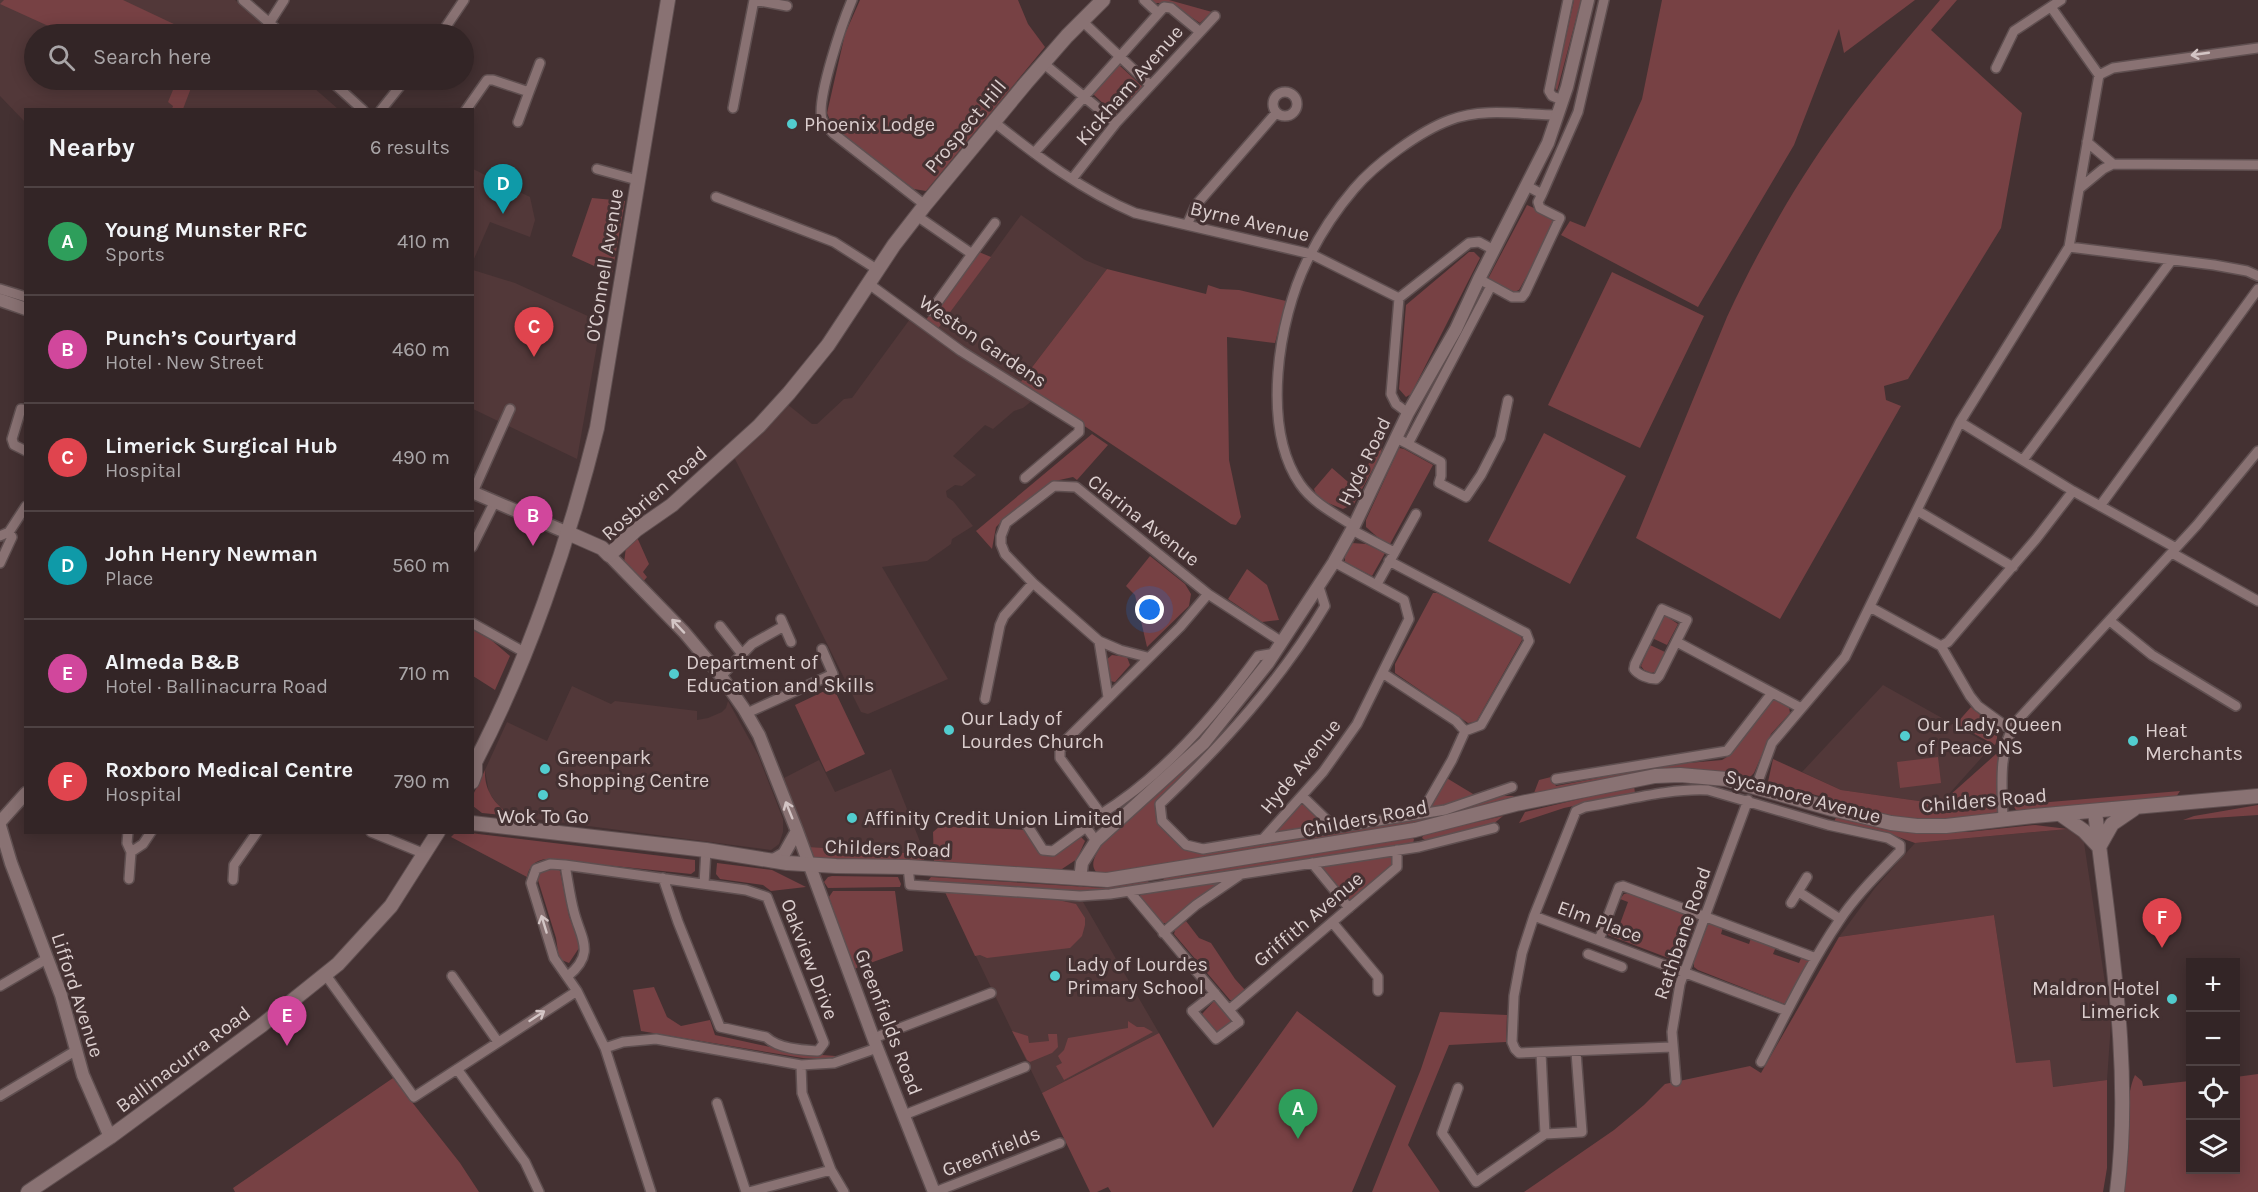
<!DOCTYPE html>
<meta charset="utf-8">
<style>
body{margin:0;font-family:Karla,sans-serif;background:#3e3132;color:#f1f3f6}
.controls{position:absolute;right:18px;bottom:18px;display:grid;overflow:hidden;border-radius:0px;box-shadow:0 3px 15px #0003}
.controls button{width:54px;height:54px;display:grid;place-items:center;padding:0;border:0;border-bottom:2px solid #4e4243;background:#332526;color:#f1f3f6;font:30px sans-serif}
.you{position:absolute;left:1150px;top:610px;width:21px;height:21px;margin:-15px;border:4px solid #fff;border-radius:50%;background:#1a73e8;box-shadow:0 0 0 9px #1a73e833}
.badge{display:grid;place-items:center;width:39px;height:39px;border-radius:50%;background:#52cdcf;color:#fff;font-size:20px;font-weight:700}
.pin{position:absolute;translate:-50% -50px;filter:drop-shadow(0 2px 3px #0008)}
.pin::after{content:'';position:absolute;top:32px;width:21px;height:18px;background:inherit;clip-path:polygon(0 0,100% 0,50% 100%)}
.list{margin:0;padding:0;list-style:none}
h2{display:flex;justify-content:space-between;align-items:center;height:78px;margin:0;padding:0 24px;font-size:26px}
h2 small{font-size:20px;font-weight:400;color:#a9a5a7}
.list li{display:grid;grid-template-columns:39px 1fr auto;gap:18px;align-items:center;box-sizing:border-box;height:108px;padding:0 24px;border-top:2px solid #4e4243}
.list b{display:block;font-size:22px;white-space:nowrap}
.list p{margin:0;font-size:20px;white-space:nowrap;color:#a9a5a7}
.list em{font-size:20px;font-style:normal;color:#a9a5a7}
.icon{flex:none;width:33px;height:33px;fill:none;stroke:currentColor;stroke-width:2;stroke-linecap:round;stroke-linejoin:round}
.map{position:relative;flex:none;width:2258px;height:1192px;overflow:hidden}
.search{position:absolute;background:#332526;box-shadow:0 3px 15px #0003;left:24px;top:24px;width:450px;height:66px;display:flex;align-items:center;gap:15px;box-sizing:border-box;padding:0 21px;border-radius:33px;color:#a9a5a7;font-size:22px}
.panel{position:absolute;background:#332526;box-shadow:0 3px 15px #0003;left:24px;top:108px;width:450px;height:726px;border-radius:0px}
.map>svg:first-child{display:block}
.built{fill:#523839}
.green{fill:#774144}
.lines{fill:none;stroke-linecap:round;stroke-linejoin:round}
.minor-casing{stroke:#5f4f50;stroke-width:12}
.tertiary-casing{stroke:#5f4f50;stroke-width:15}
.secondary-casing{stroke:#5f4f50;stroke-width:16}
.minor{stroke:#897273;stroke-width:9}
.tertiary{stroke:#897273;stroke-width:12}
.secondary{stroke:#897273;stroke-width:14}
.oneway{stroke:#d3c5c5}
.poi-dot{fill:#52cdcf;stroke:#443132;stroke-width:2}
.labels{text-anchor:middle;stroke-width:6;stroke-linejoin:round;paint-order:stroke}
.street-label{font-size:20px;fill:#dbcece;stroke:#443132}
.poi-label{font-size:20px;fill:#dbcece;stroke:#443132;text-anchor:start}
</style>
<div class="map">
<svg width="2258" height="1192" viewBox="0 0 2258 1192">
<rect width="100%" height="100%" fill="#443132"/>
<!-- built -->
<path class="built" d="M0 0H235L276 34H34V80H305L338 109 26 110 25 122 0 96Z
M473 169 530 197 535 220 530 237 490 222 473 261Z
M1021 215 1085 260 1107 269 1017 387 1033 400 1023 408 1014 411 993 429 985 425 953 456 976 475 962 486 955 485 946 491 947 497 953 501 973 526 952 539 951 544 927 561 882 567 948 679 868 714 861 712 733 455 787 404 812 424H817L844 399 852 398 910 319 934 334Z
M473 270 515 283 601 322 577 459 473 409Z
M1883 685 1992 746 1940 804 1841 790 1802 772Z
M572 686 611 704 615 701 697 711V720L708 718 722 712 726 708 728 701 758 755 783 819V832L779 844 771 850 733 845 512 816 501 809 489 793 485 770 507 722 547 741Z
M819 760 835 792 891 769 919 839 923 854 809 847 784 778Z
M2068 829 2083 836 2111 1023 2107 1080 2053 1087 2016 1063 1994 915 1839 937 1875 888 1915 843Z
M945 892 1083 902 1159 1033 1042 1093Z"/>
<!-- green -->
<path class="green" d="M4 0H123L195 34H66L0 4Z
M860 0H1018L1028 24 1045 47 926 191 914 189 834 130 827 113 845 34Z
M1151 0H1169L1212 12 1200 23 1170 3H1154Z
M1574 0H1581L1557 91 1555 87Z
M1662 0H1915L1844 53 1839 29 1794 145 1698 307 1561 235 1570 221 1585 227 1642 99Z
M1940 0H1957L1931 30 2022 113 2001 228 1908 379 1884 386 1886 400 1901 406 1780 619 1636 538 1727 317C1761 244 1801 174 1850 109 1878 72 1910 36 1940 0Z
M1119 65 1143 87 1117 116 1093 94Z
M164 80H194L183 109H172L173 106 168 102 175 85Z
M592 198 625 201 612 274 572 256Z
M1527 205 1541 211 1554 222 1551 232 1519 290 1512 293 1489 280V277Z
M979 252 991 257 934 334 921 326Z
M1469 252H1474L1480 258 1411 394 1406 397 1399 389 1406 305Z
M1107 269 1206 294 1208 285 1220 289 1239 290 1286 301 1275 343 1227 337 1229 460 1241 517 1236 525 1231 524 1020 383Z
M1612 272 1704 316 1640 448 1548 405Z
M1544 433 1626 476 1570 584 1488 541Z
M1092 434 1108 445 1077 480 1073 477 1055 481 1010 513 996 527 992 549 976 531Z
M1383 438 1381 454 1354 504 1343 509 1318 499 1314 489 1332 468 1355 488Z
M1399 448 1404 449 1433 465 1390 544 1382 541 1366 527V520Z
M636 535 649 564 643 572 647 577 642 583 624 563 626 547Z
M1352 543 1366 544 1385 553 1372 576 1345 562V554Z
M1150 556 1185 584 1191 594 1189 606 1147 647 1135 595 1126 586Z
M1247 569 1267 585 1279 620 1262 622 1228 599Z
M1433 593H1437L1521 634 1522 640 1476 722 1468 723 1395 673V664Z
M1666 616 1678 624 1667 645 1652 638 1663 617Z
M473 630 490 639 510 656 495 690 473 676Z
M1650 645 1665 652 1656 672 1651 673 1644 670 1641 666Z
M1112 655 1127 657 1130 665 1115 682 1110 681 1106 660Z
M833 687 865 754 826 772 795 705Z
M1776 700 1789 707 1790 713 1771 734 1754 773 1749 778 1704 770 1659 769 1534 793 1539 780 1551 777 1556 786 1666 765 1722 760 1730 755 1769 702Z
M1971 707C1982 718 2004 727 1995 745L1956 724Z
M1207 750 1209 751 1159 801C1148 827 1180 848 1202 854L1438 815 1500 796H1514L1506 803 1392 829 1109 873 1096 872C1089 863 1097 854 1101 845Z
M1996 754H2001L1997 812 1991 814 1951 820 1896 817 1768 782 1773 759 1841 790 1940 804Z
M1938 757 1941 783 1900 788 1897 762Z
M485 770C484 791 495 805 512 816L482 813 473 806 472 797Z
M1445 777 1478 797 1431 810 1428 807Z
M1634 786 1635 793 1564 808 1519 823 1525 812Z
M2180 791 2176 797 2017 812 2013 805Z
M1299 805H1305L1326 823 1323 828 1278 834 1275 832Z
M2258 805V815L2183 820 2194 816Z
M1837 815 1903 830 1968 832 2035 825 2068 829 1915 843 1890 834 1834 822Z
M1503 816 1492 825 1428 842 1422 838 1424 834Z
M940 826 1027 830 1043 856H1054L1080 836 1085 841 1077 859 1059 871 953 866 934 861 933 832Z
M455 833H470L695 860V871L691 874 547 859C535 860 529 866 527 877L451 837Z
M1411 837 1414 839 1413 844 1165 883 1163 881 1164 878Z
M809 847 923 854 925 864 828 861 814 857Z
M1394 856 1393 867 1353 901 1345 899 1322 869V866Z
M717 863 772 870 806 887 771 891 763 885 720 879 716 874Z
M555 867 560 871 569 916 579 943V948L569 963 559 959 556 938 537 877 543 869Z
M832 876 898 877 901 884 900 887 828 888 824 882 828 877Z
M931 877 1104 888 1148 880 1149 885 1083 893 926 883Z
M1222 882 1166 923H1162L1141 899 1140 895Z
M833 891H895L903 951 854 969 829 897Z
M945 892 1058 900 1076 904 1085 918V925L1082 936 1070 948 987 958 980 955 975 956Z
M1630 893 1695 917 1697 920 1681 960 1676 961 1608 935 1610 930 1617 932 1628 902 1620 899 1624 894Z
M1994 915 2016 1063 2050 1060 2053 1087 2107 1080V1168L2103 1192H1524L1614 1130 1644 1105 1665 1084 1750 1066 1761 1073 1839 937Z
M1186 921 1199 938 1211 943 1235 979 1245 990 1234 1000H1230L1174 934 1175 930Z
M1709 922 1723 927 1721 934 1749 944 1751 938 1776 947 1773 954 1799 963 1802 956 1810 961 1787 1005 1698 970 1694 967V960Z
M654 987 667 1017 681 1026 710 1020 715 1035 798 1053 835 1056 836 1059 803 1058 641 1031 633 990Z
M1214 1001 1218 1002 1231 1017 1230 1022 1220 1033 1216 1032 1203 1017 1202 1014Z
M1297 1011 1396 1086 1352 1192H1111L1108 1187 1097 1192H1090L1042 1093 1159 1033 1213 1128Z
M1440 1012 1507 1015 1506 1042 1449 1045 1408 1145 1440 1192H1372L1421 1069Z
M1128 1021 1137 1027H1144L1153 1032 1064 1080 1056 1066 1062 1063 1058 1056 1064 1050 1068 1038 1128 1028Z
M1012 1031 1028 1036 1029 1043 1049 1041 1048 1034H1057L1058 1047 1052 1053 1030 1062 1027 1060Z
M2258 1074V1192H2123C2125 1165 2124 1096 2135 1075L2142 1081 2143 1086 2190 1081V1170H2236V1077Z
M393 1078 460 1163 479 1192H235L233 1188Z"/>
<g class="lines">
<!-- minor casing -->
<g class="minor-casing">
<path id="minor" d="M243 0 282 34
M754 0 787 6
M852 0C843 21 816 99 822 119 824 124 830 130 834 134L925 205
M1144 0 1158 13
M1081 20 1150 85
M270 22 284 0
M441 34 464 0
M1043 63 1116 123
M1996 68 2014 31 2061 0
M2099 75 2113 68 2258 48
M330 80 363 110
M1273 104a12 12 0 1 1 24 0a12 12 0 1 1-24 0Z
M529 92 540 63
M1557 98 1552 96 1549 91 1568 0
M733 108 754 0
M381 110 405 80
M466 110 487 80H493L529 92 518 122
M994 122C1038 157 1083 191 1135 213L1311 254 1399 298 1469 243 1479 242 1494 250
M2087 142 2113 164
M1034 153 1164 7 1171 8 1199 31
M597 169 637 180
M1072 179 1116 123 1215 16
M2080 188 2103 169 2113 164 2258 165
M1542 194 1578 112 1604 0
M716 197 834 242 878 270
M917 216 972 254 995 223
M1187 225 1196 205 1276 113
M2069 247 2214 265 2247 271 2258 276
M1479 279 1512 297H1522L1525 293 1560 218 1540 208 1538 202 1542 194 1527 186
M869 284 961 351 1079 425V432L1025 478
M0 289 26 297
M1399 298 1391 394 1396 404 1408 413
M931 311 972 254
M26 410 21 409 12 439 14 445 26 451
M1960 422 2073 491 2176 548
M1396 438 1408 444 1491 286
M1408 444 1441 462V476L1439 483 1466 497 1481 475 1500 438 1508 400
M2023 460 2171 261
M473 492 510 409
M2100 506 2258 289
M1918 511 2013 567
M1354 526C1335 514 1313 503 1300 484 1261 427 1278 320 1307 261 1319 236 1336 210 1354 189 1375 164 1420 131 1450 120 1484 107 1523 115 1558 115
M1352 530 1394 552
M0 536 9 532 26 506
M472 547 494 503
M2172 553 2258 601
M1389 561 1526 633 1529 641 1481 725 1465 731
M0 563 12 537 9 532
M1377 584 1416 514
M1319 587 1325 606C1281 680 1223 744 1160 804L1162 821 1186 845 1203 849 1263 839 1323 772 1357 724 1409 619 1404 600 1334 562
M1870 607 1941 646 1970 696 1978 706 2011 730
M1662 609 1687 620 1659 676 1656 679C1649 679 1638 675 1634 669L1635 664Z
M2110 621 2152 655 2236 706
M472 623 524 652
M720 626 742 654
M784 626 791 642
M1099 641 1108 697
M1677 642 1801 708
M1941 646 1948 642 2036 539 2073 491
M1147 657 1120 650 1099 641 1033 583 1005 554 1001 544V536L1006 523 1054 486 1076 487 1208 594 1282 642
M1384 674 1456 721 1465 731 1452 760 1421 814
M721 676 752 644 784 626 781 619
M985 699 1000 625 1004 616 1033 583
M747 713 833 674 822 649
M1556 779 1727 751 1772 693
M1756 787 1772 743 1845 657 1960 422 2069 247 2099 75 2051 7
M1302 796 1335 828 1445 810 1512 787
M1101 814C1163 776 1215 715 1258 656L1275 653
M2003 819C2002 789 1998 748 2016 722L2197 525 2258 451
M1025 822 1043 850 1053 851 1086 827
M128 832 127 843 131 852 129 879
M371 832 425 854
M1264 839 1335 828
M1096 841 1086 827 1101 814 1060 758V751L1064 742 1180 627 1208 594
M131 852 143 844 151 832
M1312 863 1349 908
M565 865C568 881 570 897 574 912 581 939 596 953 568 976
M908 867 910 885 1080 896 1110 894 1419 847 1494 828
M233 880 234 865 257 832
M704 884 706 850
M1129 891 1239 1022 1216 1039 1192 1011 1215 993
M1799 892 1840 919
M1791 903 1807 877
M1534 916 1787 1011
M1332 922 1378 977V991
M1163 933 1196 905 1240 875
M1599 940 1619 887 1623 886 1816 958
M1588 954 1622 967
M325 974 414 1097 577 991
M452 976 498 1042
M0 986 48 958
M1230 1009 1397 867V850
M874 1038 991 993
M1672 1047 1519 1053 1515 1049 1512 1042 1514 996 1522 953 1534 916 1576 811 1585 807C1623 801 1670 788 1708 790L1828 825 1888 838 1900 845V851C1879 873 1856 895 1839 921 1809 965 1786 1014 1761 1062
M605 1048 623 1042 656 1039 801 1065 802 1093 831 1170 844 1192
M1541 1053 1545 1134 1582 1132 1576 1052
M801 1065 834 1063 877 1048
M457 1069 525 1162 539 1192
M1676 1081 1672 1032 1680 984 1748 800
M1458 1088 1442 1133 1476 1182 1545 1134
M0 1096 75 1051
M717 1103 746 1192
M904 1115 1025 1067
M651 1192 605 1048 577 991 554 958 531 883 536 869 550 864 565 865 746 890 767 897 824 1043 818 1051C801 1050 779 1049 766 1037L720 1027 678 922 663 878
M749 1192 831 1170
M935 1192 1060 1143"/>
</g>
<!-- tertiary casing -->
<g class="tertiary-casing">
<path id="tertiary" d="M0 300 26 309
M472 492 568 533
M609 555 684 632 721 676 744 709 759 735 797 831 877 1048 934 1192
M0 822 26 793
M0 826 11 863 61 995 83 1075 110 1137
M772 861 784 854 797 831
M1080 879 1082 863 1096 841 1204 743 1268 663 1334 562 1354 526 1408 413 1456 329 1479 279 1548 143 1567 87 1588 0"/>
</g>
<!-- secondary casing -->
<g class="secondary-casing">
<path id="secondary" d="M568 533 602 548 609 555 636 530 672 505 759 426 789 393 828 345 894 245 925 205 1026 83 1067 36 1103 0
M472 768C527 665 569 541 597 428L668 0
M472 782 475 774V764
M2095 811C2109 937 2133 1065 2117 1192
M2060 814 2084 831 2099 847 2112 824 2134 809
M472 823 706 850 787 863 836 866 908 867 1107 880 1415 830 1516 804 1655 776 1680 775 1726 779 1832 809 1891 823 1917 826H1946L2034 816 2258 796
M28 1192 110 1137 262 1025 338 964 391 906 438 832"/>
</g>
<!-- minor -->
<use href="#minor" class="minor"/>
<!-- tertiary -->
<use href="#tertiary" class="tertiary"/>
<!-- secondary -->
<use href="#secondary" class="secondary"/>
</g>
<!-- one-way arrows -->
<defs><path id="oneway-shaft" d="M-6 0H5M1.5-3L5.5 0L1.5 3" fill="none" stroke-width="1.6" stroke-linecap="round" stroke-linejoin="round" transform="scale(1.5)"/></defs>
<g class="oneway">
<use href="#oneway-shaft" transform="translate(2200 54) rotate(172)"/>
<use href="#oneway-shaft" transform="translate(678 626) rotate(-133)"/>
<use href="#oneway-shaft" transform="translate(789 810) rotate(-112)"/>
<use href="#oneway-shaft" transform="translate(544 924) rotate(-107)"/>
<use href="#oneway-shaft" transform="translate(537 1016) rotate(-33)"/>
</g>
<!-- markers -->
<g class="poi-dot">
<circle cx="792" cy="124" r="6"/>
<circle cx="674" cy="674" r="6"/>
<circle cx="949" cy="730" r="6"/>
<circle cx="1905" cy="736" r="6"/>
<circle cx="2133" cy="741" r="6"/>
<circle cx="545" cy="769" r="6"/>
<circle cx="543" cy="795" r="6"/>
<circle cx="852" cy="818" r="6"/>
<circle cx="1055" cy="976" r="6"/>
<circle cx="2172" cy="999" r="6"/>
</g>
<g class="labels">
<!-- street labels -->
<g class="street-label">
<text transform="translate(1129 85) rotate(-49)" y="7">Kickham Avenue</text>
<text transform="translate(965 126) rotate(-50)" y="7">Prospect Hill</text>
<text transform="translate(1250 221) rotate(13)" y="7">Byrne Avenue</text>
<text transform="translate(604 265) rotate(-81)" y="7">O'Connell Avenue</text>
<text transform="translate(983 341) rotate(34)" y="7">Weston Gardens</text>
<text transform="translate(1364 461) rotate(-64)" y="7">Hyde Road</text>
<text transform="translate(654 493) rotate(-41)" y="7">Rosbrien Road</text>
<text transform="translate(1144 520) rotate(38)" y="7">Clarina Avenue</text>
<text transform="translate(1300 766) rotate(-51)" y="7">Hyde Avenue</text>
<text transform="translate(1803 796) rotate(15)" y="7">Sycamore Avenue</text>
<text transform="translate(1984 800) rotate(-5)" y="7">Childers Road</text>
<text transform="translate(1365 818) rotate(-11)" y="7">Childers Road</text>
<text transform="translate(888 848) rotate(2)" y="7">Childers Road</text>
<text transform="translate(1308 919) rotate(-40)" y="7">Griffith Avenue</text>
<text transform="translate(1600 921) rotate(20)" y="7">Elm Place</text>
<text transform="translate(1682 933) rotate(-71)" y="7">Rathbane Road</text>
<text transform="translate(810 959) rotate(69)" y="7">Oakview Drive</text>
<text transform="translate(78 995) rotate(72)" y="7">Lifford Avenue</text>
<text transform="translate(889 1022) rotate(69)" y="7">Greenfields Road</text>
<text transform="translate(183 1059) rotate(-37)" y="7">Ballinacurra Road</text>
<text transform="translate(991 1151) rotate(-22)" y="7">Greenfields</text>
</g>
<!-- poi labels -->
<g class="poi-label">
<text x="804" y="131">Phoenix Lodge</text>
<text x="686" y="669">Department of<tspan x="686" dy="23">Education and Skills</tspan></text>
<text x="961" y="725">Our Lady of<tspan x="961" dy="23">Lourdes Church</tspan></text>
<text x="1917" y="731">Our Lady, Queen<tspan x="1917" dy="23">of Peace NS</tspan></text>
<text x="2145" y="737">Heat<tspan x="2145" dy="23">Merchants</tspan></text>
<text x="557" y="764">Greenpark<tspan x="557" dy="23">Shopping Centre</tspan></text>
<text x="543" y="823" text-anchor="middle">Wok To Go</text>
<text x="864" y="825">Affinity Credit Union Limited</text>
<text x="1067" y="971">Lady of Lourdes<tspan x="1067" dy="23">Primary School</tspan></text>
<text x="2160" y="995" text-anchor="end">Maldron Hotel<tspan x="2160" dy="23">Limerick</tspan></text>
</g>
</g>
</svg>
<div class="controls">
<button>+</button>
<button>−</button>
<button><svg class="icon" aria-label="locate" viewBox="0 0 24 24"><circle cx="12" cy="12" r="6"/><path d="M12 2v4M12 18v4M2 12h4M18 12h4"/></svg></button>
<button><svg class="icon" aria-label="layers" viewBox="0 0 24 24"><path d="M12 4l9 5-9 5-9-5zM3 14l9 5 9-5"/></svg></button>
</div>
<div class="you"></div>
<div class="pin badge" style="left:1298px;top:1139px;background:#2e9e5b">A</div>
<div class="pin badge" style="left:533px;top:546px;background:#d1479c">B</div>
<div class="pin badge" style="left:534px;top:357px;background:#e0444e">C</div>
<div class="pin badge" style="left:503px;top:214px;background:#0f9aa8">D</div>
<div class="pin badge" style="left:287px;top:1046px;background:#d1479c">E</div>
<div class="pin badge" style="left:2162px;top:948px;background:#e0444e">F</div>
<div class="search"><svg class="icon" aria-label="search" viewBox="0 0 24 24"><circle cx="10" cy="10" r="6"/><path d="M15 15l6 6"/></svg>Search here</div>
<section class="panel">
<h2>Nearby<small>6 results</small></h2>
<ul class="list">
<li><span class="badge" style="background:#2e9e5b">A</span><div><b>Young Munster RFC</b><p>Sports</p></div><em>410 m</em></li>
<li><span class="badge" style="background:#d1479c">B</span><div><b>Punch’s Courtyard</b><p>Hotel · New Street</p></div><em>460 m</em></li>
<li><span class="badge" style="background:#e0444e">C</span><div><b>Limerick Surgical Hub</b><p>Hospital</p></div><em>490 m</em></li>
<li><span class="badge" style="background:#0f9aa8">D</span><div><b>John Henry Newman</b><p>Place</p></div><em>560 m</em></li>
<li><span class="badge" style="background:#d1479c">E</span><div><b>Almeda B&amp;B</b><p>Hotel · Ballinacurra Road</p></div><em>710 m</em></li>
<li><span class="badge" style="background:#e0444e">F</span><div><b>Roxboro Medical Centre</b><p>Hospital</p></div><em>790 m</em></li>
</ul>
</section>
</div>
